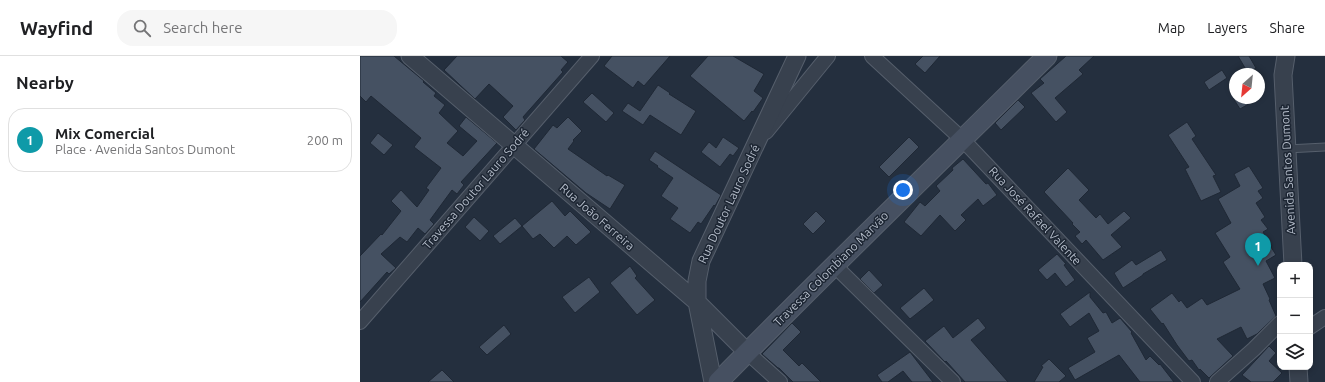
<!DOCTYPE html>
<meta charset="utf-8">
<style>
body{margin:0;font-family:Ubuntu,sans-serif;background:#f6f6f6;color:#202124}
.controls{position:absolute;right:12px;bottom:12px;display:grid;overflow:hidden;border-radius:8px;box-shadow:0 2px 6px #0003}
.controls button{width:36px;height:36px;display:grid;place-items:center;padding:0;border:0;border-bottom:1px solid #e0e0e0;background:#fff;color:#202124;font:20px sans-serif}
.compass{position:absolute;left:869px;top:12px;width:36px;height:36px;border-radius:50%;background:#fff;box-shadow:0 2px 6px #0003;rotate:207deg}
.you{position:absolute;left:543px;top:134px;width:14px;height:14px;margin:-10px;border:3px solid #fff;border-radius:50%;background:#1a73e8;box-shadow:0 0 0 6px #1a73e833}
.badge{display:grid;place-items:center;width:26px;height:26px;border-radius:50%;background:#111827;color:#fff;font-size:13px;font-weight:700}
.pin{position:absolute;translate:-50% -33px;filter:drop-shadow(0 1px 2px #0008)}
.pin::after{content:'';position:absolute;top:21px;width:14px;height:12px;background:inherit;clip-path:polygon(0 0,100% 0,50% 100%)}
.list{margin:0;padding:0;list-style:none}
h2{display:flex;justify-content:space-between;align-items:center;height:52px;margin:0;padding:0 16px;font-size:17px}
h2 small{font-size:13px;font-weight:400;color:#757577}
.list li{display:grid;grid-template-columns:26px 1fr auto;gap:12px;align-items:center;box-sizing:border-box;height:64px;margin:0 8px 8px;padding:0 8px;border:1px solid #e0e0e0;border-radius:16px}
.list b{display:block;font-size:15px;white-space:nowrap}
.list p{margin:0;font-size:13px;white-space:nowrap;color:#757577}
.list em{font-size:13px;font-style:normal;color:#757577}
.icon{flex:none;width:22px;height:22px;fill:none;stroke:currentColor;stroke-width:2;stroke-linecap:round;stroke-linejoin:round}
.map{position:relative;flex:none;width:965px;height:326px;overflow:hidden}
header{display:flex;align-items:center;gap:24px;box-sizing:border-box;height:56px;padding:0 20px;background:#fff;border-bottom:1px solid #e0e0e0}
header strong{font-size:19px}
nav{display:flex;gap:22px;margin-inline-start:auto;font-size:14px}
.search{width:280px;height:36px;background:#f6f6f6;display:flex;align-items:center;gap:10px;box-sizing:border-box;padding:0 14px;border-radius:16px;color:#757577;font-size:15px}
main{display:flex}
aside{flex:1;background:#fff}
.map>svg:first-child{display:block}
.building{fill:#455162;stroke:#1f2835}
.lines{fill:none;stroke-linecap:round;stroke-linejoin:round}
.service-casing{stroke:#565f6c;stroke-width:9}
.minor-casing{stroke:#565f6c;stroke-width:16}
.tertiary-casing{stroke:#565f6c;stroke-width:19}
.secondary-casing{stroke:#565f6c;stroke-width:21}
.service{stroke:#38414e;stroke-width:7}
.minor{stroke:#38414e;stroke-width:14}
.tertiary{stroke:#38414e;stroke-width:17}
.secondary{stroke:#465061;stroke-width:19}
.labels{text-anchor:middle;stroke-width:3;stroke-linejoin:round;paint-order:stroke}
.street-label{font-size:12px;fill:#b4bcc9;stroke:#1d2633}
</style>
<header>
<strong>Wayfind</strong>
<div class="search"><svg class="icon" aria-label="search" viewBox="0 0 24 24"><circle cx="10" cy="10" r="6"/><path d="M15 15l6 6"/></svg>Search here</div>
<nav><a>Map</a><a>Layers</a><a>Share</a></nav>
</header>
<main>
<aside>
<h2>Nearby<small></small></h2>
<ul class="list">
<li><span class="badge" style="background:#0f9aa8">1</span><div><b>Mix Comercial</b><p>Place · Avenida Santos Dumont</p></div><em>200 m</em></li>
</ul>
</aside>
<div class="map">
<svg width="965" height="326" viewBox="0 0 965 326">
<rect width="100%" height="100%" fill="#242f3e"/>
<!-- building -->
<path class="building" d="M0 0H34L64 25 63 26 76 37 74 40 85 49 79 57 98 75 87 87 103 100 117 85 99 70 106 61 137 87 101 126 104 129 97 138 92 134 70 164 74 168 65 178 58 172 47 186 40 181 21 198 36 212 29 218 27 216 0 246V200L21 178 22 179 41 155 31 145 41 134 57 151 69 134 66 132 81 112 54 91 61 82 11 40 6 46 0 40Z
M97 0H201L208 6 201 14 203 16 163 61 165 64 156 74 143 61 153 50 129 28 115 43 84 14Z
M252 0H310L284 30 278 25 273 32 244 10Z
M348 0H373L404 18 394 35 403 42 393 56 392 55 384 65 330 20Z
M563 0H580L565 17 555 8Z
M706 0H734L719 14 723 18 695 42 707 56 696 66 671 37 684 27 680 23Z
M878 0H889L896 12 888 17Z
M862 14 867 22 849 34 844 26Z
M298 29 310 37 309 38 336 55 321 79 290 59 283 69 262 55 268 47 280 55Z
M232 37 254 57 246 66 223 46Z
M873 42H899L880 53Z
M658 44 665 51 641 74 635 67Z
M208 61 222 75 213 84 214 85 208 93 247 120 248 119 265 129 250 153 226 137 174 93 193 69 197 72Z
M827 66 836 80 832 83 856 119 853 120 861 136 841 145 825 113 829 111 808 79Z
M18 77 33 89 24 99 10 87Z
M363 81 379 92 373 100 370 98 360 111 341 96 349 86 356 92Z
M549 81 559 91 529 121 519 111Z
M295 95 361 139 355 150 354 149 341 168 338 166 330 177 310 163 318 152 301 140 313 122 297 111 298 110 289 104Z
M603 103 626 128 628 127 637 139 623 150 618 143 601 159 606 164 595 175 580 159 561 180 544 166 560 146 565 150 580 135 576 130 593 114 592 112Z
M889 110 903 132 898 135 903 142 896 147 905 161 901 164 908 173 903 176 912 190 911 191 916 199 906 205 915 222 903 228 910 243 909 244 916 260 897 278 887 283 881 271 857 283 873 300 849 322 840 313 839 314 832 304 829 305 817 289 803 267 802 268 790 253 812 237 819 246 821 244 827 252 842 242 847 249 880 233 863 206 870 201 855 177 871 167 858 143 880 130 874 118Z
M708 112 729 134 719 144 736 162 740 158 748 168 764 155 771 162 751 179 762 191 743 204 726 184 722 188 715 180 720 176 712 168 713 167 684 136Z
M192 145 205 160 210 155 231 176 216 189 207 180 194 192 180 178 173 183 162 170Z
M456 155 466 165 453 178 443 168Z
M114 161 129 175 120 185 105 171Z
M155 162 162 170 140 188 133 180Z
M801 194 807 204 783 218V219L763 232 754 217 772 204 776 209Z
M697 198 706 208 704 209 715 224 706 231 695 217 687 224 678 214Z
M270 210 277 220 275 222 295 244 277 259 250 227Z
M509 214 523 229 514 237 500 223Z
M229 221 240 236 215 257 202 241Z
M564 232 574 244 550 263 540 252Z
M730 236V241L743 257 746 256 752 267 760 262 772 276 771 277 786 304 790 300 799 309 800 308 814 326H780L759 299 715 324 708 312 735 296 727 282 739 275 729 257 710 271 700 258Z
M618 262 626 272 611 284 648 326H605L586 305 585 306 565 285 584 270 593 282Z
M432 267 441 276 423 294 439 310 442 307 461 326H433L419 312H418L402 298Z
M144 269 151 278 127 299 119 291Z
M909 290 916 297 909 305 922 317 913 326H891L882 319Z
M550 296 573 326H552L543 315 528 326H522L517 319Z
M689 303 706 320 699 326H674L683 311 681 310Z
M82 314 94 326H68Z"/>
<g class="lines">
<!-- service casing -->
<g class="service-casing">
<path id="service" d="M927 93 965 91"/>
</g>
<!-- minor casing -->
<g class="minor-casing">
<path id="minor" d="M512 0 603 84 833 326
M406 76 468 0
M474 209 593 326
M0 266 232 0
M950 271 965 261
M387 296 420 326
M857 326 894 293 920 267"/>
</g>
<!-- tertiary casing -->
<g class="tertiary-casing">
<path id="tertiary" d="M50 0 337 246 387 296
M926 0 923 19 933 209
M938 311 939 326
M353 326 337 246V225L341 205 437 0"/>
</g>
<!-- secondary casing -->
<g class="secondary-casing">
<path id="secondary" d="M358 326C466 216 577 109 687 0"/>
</g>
<!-- service -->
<use href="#service" class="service"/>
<!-- minor -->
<use href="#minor" class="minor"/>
<!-- tertiary -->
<use href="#tertiary" class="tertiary"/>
<!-- secondary -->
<use href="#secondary" class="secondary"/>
</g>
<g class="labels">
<!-- street labels -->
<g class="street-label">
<text transform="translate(928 114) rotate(-93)" y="4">Avenida Santos Dumont</text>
<text transform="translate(116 133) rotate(-49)" y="4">Travessa Doutor Lauro Sodré</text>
<text transform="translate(369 148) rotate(-65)" y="4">Rua Doutor Lauro Sodré</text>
<text transform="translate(675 160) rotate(47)" y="4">Rua José Rafael Valente</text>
<text transform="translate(237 161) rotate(41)" y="4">Rua João Ferreira</text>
<text transform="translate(471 213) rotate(-45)" y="4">Travessa Colombiano Marvão</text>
</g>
</g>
</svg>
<div class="controls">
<button>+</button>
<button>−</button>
<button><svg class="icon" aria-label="layers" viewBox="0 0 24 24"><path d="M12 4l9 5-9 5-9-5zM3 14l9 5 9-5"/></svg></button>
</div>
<svg class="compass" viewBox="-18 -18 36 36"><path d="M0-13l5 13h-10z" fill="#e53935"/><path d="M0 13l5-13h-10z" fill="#757577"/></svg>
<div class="you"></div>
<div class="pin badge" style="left:898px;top:210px;background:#0f9aa8">1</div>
</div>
</main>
